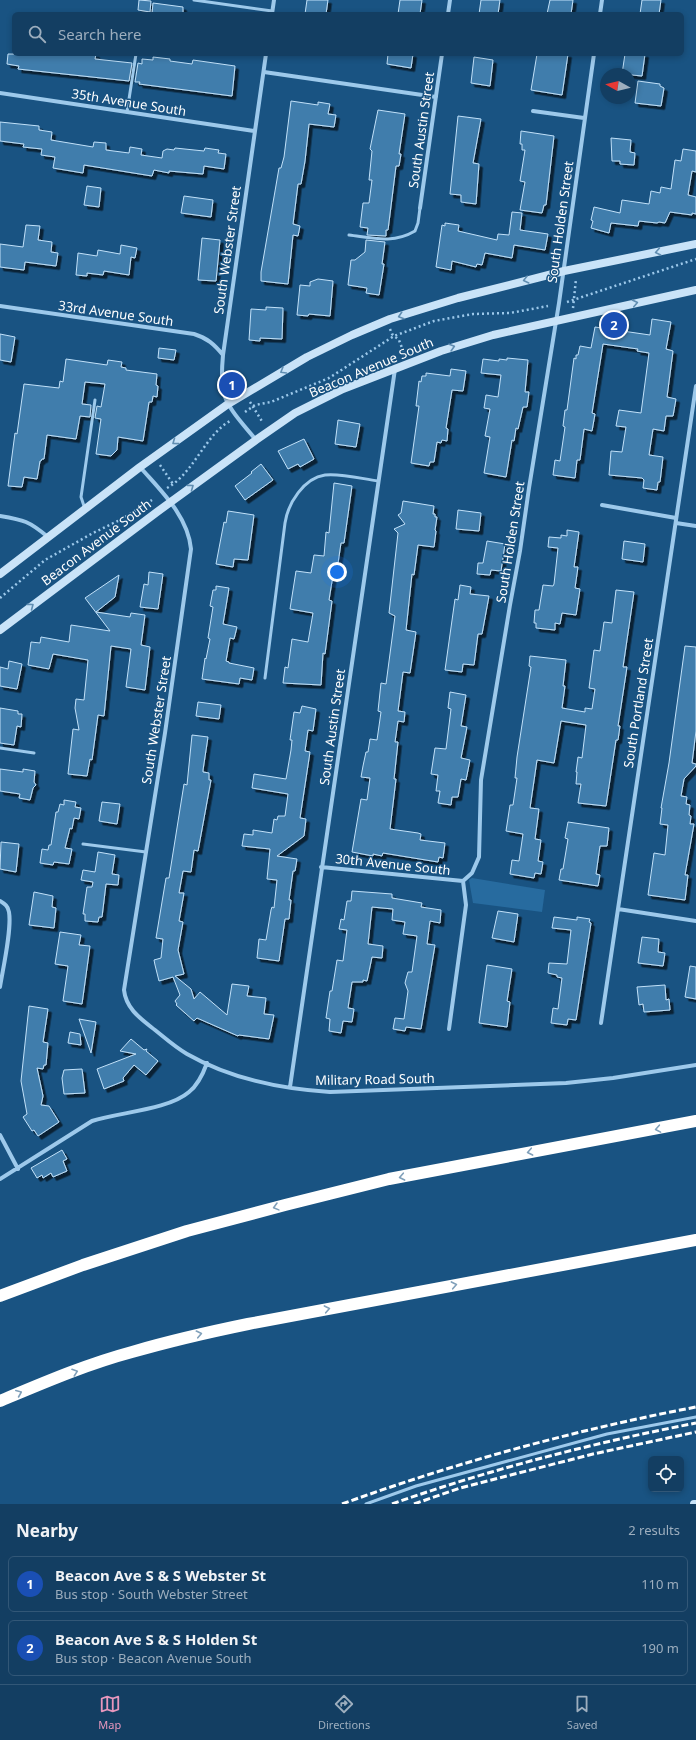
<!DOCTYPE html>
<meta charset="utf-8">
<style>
body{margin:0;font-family:"Noto Sans",sans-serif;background:#1c4568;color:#f1f3f6}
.controls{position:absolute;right:12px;bottom:12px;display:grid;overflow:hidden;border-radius:6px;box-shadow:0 2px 6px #0003}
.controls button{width:36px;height:36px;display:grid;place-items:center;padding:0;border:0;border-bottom:1px solid #325777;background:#133e62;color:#f1f3f6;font:20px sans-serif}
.compass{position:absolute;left:600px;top:68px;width:36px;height:36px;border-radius:50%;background:#133e62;box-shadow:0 2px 6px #0003;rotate:278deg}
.you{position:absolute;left:337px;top:572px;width:14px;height:14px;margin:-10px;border:3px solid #fff;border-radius:50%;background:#1a73e8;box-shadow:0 0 0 6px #1a73e833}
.badge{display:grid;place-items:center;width:26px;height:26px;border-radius:50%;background:#e797bd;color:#fff;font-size:13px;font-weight:700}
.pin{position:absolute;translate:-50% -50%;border:2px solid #fff;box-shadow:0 1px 4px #0006}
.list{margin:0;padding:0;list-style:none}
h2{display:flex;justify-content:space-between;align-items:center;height:52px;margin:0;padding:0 16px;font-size:17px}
h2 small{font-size:13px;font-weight:400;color:#9daebe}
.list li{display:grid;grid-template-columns:26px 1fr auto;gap:12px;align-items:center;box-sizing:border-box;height:56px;margin:0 8px 8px;padding:0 8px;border:1px solid #325777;border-radius:6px}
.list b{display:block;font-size:15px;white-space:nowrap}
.list p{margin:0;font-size:13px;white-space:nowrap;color:#9daebe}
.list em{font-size:13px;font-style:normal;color:#9daebe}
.icon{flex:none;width:22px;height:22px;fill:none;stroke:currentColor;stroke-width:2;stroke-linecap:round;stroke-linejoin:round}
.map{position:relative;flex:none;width:696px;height:1504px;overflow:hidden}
.search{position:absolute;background:#133e62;box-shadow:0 2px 6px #0003;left:12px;right:12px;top:12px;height:44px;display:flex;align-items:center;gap:10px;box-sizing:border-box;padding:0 14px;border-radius:6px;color:#9daebe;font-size:15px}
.sheet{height:180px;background:#133e62}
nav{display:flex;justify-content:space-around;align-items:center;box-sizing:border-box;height:56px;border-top:1px solid #325777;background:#133e62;font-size:11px;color:#9daebe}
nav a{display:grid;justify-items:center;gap:2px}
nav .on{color:#e797bd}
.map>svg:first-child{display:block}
.green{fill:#276b9f}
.building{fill:#417dac;stroke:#c1e1f9;filter:url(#shadow)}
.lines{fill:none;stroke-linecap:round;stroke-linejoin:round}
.path{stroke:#9dc9eb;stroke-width:2.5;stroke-dasharray:2 3;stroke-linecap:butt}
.lane{stroke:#9dc9eb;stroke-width:3}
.street{stroke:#9dc9eb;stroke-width:4}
.secondary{stroke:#c9e3f8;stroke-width:8}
.highway{stroke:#fff;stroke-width:12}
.rail{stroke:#fff;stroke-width:3;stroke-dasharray:7 3;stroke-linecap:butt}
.oneway{stroke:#5f8db1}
.oneway2{stroke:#80a0ba}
.labels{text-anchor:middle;stroke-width:3;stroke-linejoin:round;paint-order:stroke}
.street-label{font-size:13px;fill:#fff;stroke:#195382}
</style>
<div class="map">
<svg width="696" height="1504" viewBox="0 0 696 1504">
<defs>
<filter id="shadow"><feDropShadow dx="3.5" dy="3.5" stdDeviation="0" flood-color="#0009"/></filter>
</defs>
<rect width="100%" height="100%" fill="#195382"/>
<!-- green -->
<path class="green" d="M472 878 545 890 542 912 473 903 469 880Z"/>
<!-- building -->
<path class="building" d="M139 0 151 1 150 12 138 10Z
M307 0H328L326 14H305Z
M400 0H422L420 14H398Z
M481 0H500L498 14H479Z
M550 0H573L571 14H547Z
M642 0H661L659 14H640Z
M153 3 183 7V14H152Z
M8 54 69 55V54H96L95 59 132 63 129 81 18 69 19 66 7 64Z
M388 54H413L411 68 387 64Z
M537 54H568L562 95 531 90Z
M625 54H645L642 76 622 74Z
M153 57 170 59V61L192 64 193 60 235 66 232 96 139 84 140 82H135L138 63 142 64V59L153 60Z
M474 57 493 60 490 86 471 83Z
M638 81 660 84V86L664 88 661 106 635 103Z
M291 101 318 105V102L330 104 328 114 336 115 334 127 309 124 305 161 301 184H298L293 224 300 226 298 236 293 235 288 284 261 281V272L279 168H281L284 157Z
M378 110 405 114 399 154H401L399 166H396L388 230H386V236L367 235 368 228 360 227 363 203H369L372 180H369L372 151 370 149Z
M458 116 481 119 473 163 479 164 476 204 461 202V195L450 194Z
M0 122 39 126V130L52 132 51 140 93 147 94 142 106 143V150L129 153 130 147 142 149 141 155 162 158 163 151 167 149 174 150 175 148 204 151 205 148 219 150 218 153 226 154 224 169 204 166 203 174 169 171V173L154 170 152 176 84 165 83 173 53 168 55 157 41 155 42 149 23 147 24 144 0 141Z
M521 131 554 136 546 205H544L542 213 520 210 525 182 520 181 525 150H522V144H520Z
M611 138 631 140 630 152 635 153 634 165 620 164V161H612Z
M683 149 696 151V172L692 171 688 195 696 197V214L692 213V215L670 212 665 223 659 222 657 223 639 221 638 226 611 223 609 233 591 228 593 221 591 220 594 207 620 213 622 200 649 204 651 191 660 193 661 187 671 189 675 160 681 161Z
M87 186 101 188 99 207 84 205Z
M184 196 213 200 211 217 181 213Z
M512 212 522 213 520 230 548 234 545 250 514 245 512 258 485 253 482 265 477 264 476 267 452 261 451 270 436 267 442 225 445 226V223L459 225 458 231 497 240 498 234 509 235Z
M26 225 40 226 38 240 52 242 51 252 58 253 56 266 25 262 24 270 0 267V244L23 247Z
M202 238 220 240 216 281 198 280Z
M366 240 385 242 382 264H384L379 295 366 293 367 288 348 285 351 260H355L365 252Z
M121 245 137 248 135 258 131 257 129 275 104 271 103 275 87 273V276L76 275 78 253 97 256 98 250 120 254Z
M318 279 333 281 330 316 309 314 308 316 297 315 300 285 310 286V282Z
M266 307 283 308 282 339 260 338V341L249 340 251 309 266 310Z
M652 319 671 322 666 349 673 351 667 397 676 399 673 416H666L664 431 653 429 649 455 663 457 660 482H658L657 490 643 488 644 480 642 478 609 475 611 451 622 452 626 427 616 426 619 410 641 413 649 353 637 351 638 349 603 344 592 413 595 414 592 431 584 429 580 460H577L575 478 553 475 555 460 560 461 565 427 563 426 565 410H567L574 358 576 359V355H578L580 346 591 348 595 327 650 335Z
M0 334 15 337 11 362 0 360Z
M159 348 176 350 174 360 158 358Z
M507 358 528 360 525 392H529L527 407H523L518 429 516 428 514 441 512 440 506 477 484 473 490 437 485 436 490 409 484 408 486 395 498 397 501 375 481 373 483 359 499 361V359L507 360Z
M66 359 107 365 108 360 122 362 121 367 126 368V370L157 374 156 385 158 386 157 397 153 396 152 402H149L143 441 118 437 117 450 111 456 96 454 101 419 95 418 97 406 101 407 105 384 85 382 82 404 91 405 90 417 80 416 76 439 47 435 44 459H42L41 461H40L37 479 24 477 22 487 8 486 15 433 17 434 24 384 59 388 60 381 63 382Z
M451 369 466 371 463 391 452 390 446 428 448 429 447 441 442 440 441 443 437 442 434 462H430L429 466 411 463 419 406H416L419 381 421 382 422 376H426V373L450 376Z
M338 420 360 424 356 447 335 444Z
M304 439 314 459 300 467 298 464 288 469 278 451Z
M261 464 273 480 245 500 235 486 252 473 251 472Z
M334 483 352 486 344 543H341L337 570 334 569 329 600 332 601 325 654 323 653 321 685 283 683 285 667 288 668 292 639 308 642 313 613 290 609 296 571 311 573 314 555 324 556 326 532 329 533Z
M403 501 434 506 433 514H435V517H437L435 530 436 531 434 547 418 545 414 575 412 574 406 630 416 632 410 673 403 672 398 711 405 712 404 722 398 721 395 742H398L394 779H396L390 829 418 833 421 834 420 840 445 843 443 858 439 857 438 862 383 853 382 856 373 854V856L352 852 361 799 367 800 370 778 361 777 363 766 366 752H368L370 739 377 740 381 712 378 711 381 683 386 684 395 616 389 613 398 533 394 529 405 524 398 515 401 513Z
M458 510 481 513 479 531 456 529Z
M228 511 254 515 248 560 234 559 233 567 216 564 224 522 226 523Z
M567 530 579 532 574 567H578L575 588 580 589 576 615 562 613 560 624 555 623V630L536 628V623H534L535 610H539L543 585 553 586 554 584 558 548 548 547 549 537 561 538V535L567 536Z
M487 541 505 544 501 571 491 570 490 575 477 574 478 563H483Z
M624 541 645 544 643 562 622 559Z
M149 572 163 574 158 609 140 607 144 584 148 585Z
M119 575 115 597 96 612 130 617 131 613 145 615 141 645 150 647 145 690 126 687 131 649 111 646 104 716 98 715 92 760 90 759 87 776 68 774 73 729 79 730 75 708 76 699 84 700 88 660 53 654 49 669 28 665 31 642 40 643 41 637 69 642 71 625 110 631 85 598Z
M460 585 471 587 470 594 489 596 482 634H478L474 665 463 664 462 672 445 670 455 599 458 600Z
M216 586 229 588 223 624 237 627 234 639 230 638 226 661 229 662V663L254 668 252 680 240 678 239 684 202 679 205 658 206 659 210 639 208 638 213 607 210 606 213 590H216Z
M616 590 634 592 623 667H627L618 726H620L618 740H616L606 806 578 803 581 784H576L577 772H576L578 757 582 758 586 725 561 721 554 763 537 760 530 808 539 809 535 839 541 840 538 861 543 862 541 874 535 873 534 878 510 874 512 860 519 861 523 834 506 831 510 805H513L517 778H515L517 757 531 667 529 666 530 656 566 660 563 686H565L562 708 585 712V708L592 709 595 689 589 688 594 650 600 651 604 622 612 623Z
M685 646 696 647V731L692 763 696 764V766L684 779 681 796 687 797 686 804 690 805 689 815 691 816 690 824H694L685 875H688L685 900 648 895 654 853 665 855 668 825 660 824 662 808H661L669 763Z
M9 661 22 664 17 689 0 686V667L8 669Z
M450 692 466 695 461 726 467 727 461 758 470 760 466 780 461 779 458 797H452L451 805 438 803 440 791H436L438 775 431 774 435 748 446 749 451 709 448 708Z
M198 702 221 705 219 719 196 716Z
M302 706 316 709 313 731 308 730 305 751 310 752 300 818 306 819 304 836 277 856 297 859 295 871H293L289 900H291L289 919H285L279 961 257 958 259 939 266 940 271 910 272 907 274 908 277 880 267 879 270 849 242 846 244 834 253 835V830L272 833 274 819 277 820 278 816H285L288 794 252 788 254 774 286 779 291 750 292 740H290L294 712 300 713Z
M0 708 18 711V714H22L21 727 17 726 14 745 0 743Z
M192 735 208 737 203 770V772L209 773V780H211L198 851 194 850 191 872 183 871 179 893H184L179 921 183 922 178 950 184 974 175 976 191 989 194 999 200 992 227 1015 232 984 249 986 247 996 266 998 264 1014 274 1015 269 1039 239 1035 238 1036 197 1018 194 1021 176 1005 177 1004 175 1001 180 995 173 977 159 981 155 965 154 960 161 958 163 939 156 938 166 878H169L184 784 187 785Z
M0 769 23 772V769L35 771 34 782 36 785 33 788 30 800 19 798 20 794 0 791Z
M64 800 76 802 75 807 81 808 79 819 74 818 72 829 70 828 65 848 72 849 69 864 54 862 53 865 40 863 42 849 48 850 49 845H51L56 812H58L60 804 64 805Z
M102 802 120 804 117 824 99 821Z
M568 822 609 828 607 846H600L596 874 600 875 598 886 559 880 561 869H563L568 839 565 838Z
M1 842 19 844 16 872 0 869Z
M98 852 115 855 112 874 119 875 118 885 106 884 102 917H99L98 922 85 921V914H83L87 887H92L93 882 81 880 83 870 95 872Z
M352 891 392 894V898L422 903 421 907 441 910 440 923 430 921 427 944 435 945 421 1029 406 1027 405 1031 393 1029 395 1018 404 1019 408 991 405 983 406 979 408 972H412L417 936 403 934 405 922 392 920 393 909 372 907 368 944 383 946 382 958 372 957 367 981 363 980V982H352L348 1008 354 1009 352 1022 343 1021 341 1033 329 1031 330 1019 326 1018 330 991H332L337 960 343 961 347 930 339 929 341 919 344 920 347 901H351Z
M34 892 53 896 52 907 56 908 54 928 29 925Z
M498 911 518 914 514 942 492 938Z
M554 917 577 920V917L590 919 589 922 591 923 576 1020 568 1019 567 1025 551 1023 553 1008 558 1009 562 978 557 977V975L548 973 549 963 567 964 571 930 552 928Z
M60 932 81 935 79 945 90 946 82 1004 63 1001 68 966 55 964Z
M642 937 659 939 658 952 665 953 663 966 638 963Z
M487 965 512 969 507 1001 510 1002 507 1027 479 1023Z
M690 966 696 967V999L685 997Z
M665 985 666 1000 669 999 670 1010 644 1012 643 1004 639 1005 637 987Z
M29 1006 48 1009 43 1042 48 1043 46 1065H44L43 1069 37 1068 43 1096 41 1105 49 1106 59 1122 38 1136 34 1130 32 1131 23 1117 27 1114 21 1081Z
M79 1019 96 1022 91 1053Z
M70 1032 80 1034 81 1045 68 1043Z
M131 1039 144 1050 147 1049 146 1051 158 1061 146 1075 134 1065 123 1078 124 1081 104 1089 97 1069 136 1054 120 1051Z
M82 1069 85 1093 64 1094 62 1078 64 1070Z
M62 1150 67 1159 63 1161 67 1171 53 1177 51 1173 43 1178 42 1175 37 1178 31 1168Z"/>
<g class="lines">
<!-- path -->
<path class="path" d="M567 302 696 259
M573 308 576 279
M390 329 392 334 399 340 405 356
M250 402 263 423
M245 412 255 405 271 402 329 378 394 336 434 321 473 314 510 313 548 306
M160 465 173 484
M167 488C194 473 205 435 230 421
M0 598 45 560 93 533 122 519 152 500"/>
<!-- lane -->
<path class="lane" d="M194 0 272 11
M127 112 136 54
M349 235C373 238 393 244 415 231L418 223 420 208
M85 509 81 497 95 400
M265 678 285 523C288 503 304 478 325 475 340 473 363 479 378 481
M0 748 34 753
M83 844 146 852
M366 1504 416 1486 607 1434 696 1417"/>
<!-- street -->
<path class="street" d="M272 14 274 0
M448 14 450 0
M600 14 602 0
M264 72 436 97
M0 93 254 131
M533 111 584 118
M420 208 442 54
M0 306 194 334C207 338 214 344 223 355
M256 440C244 425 227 409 223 390 221 378 222 366 223 355L266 54
M140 467C161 491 188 516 191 549L165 733 124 990C126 1009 141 1019 155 1030 165 1038 175 1047 187 1054 229 1078 281 1089 330 1092L566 1083 613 1078 696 1065
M602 505 676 518
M0 516C24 520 29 521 48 537
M676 523 696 526
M321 867 463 881
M0 901C5 904 8 906 9 912 12 929 3 968 0 987
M618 909 696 921
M601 1023 696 386
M449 1029 466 905 463 881 472 873 479 857 481 780 510 605 520 551 529 488 559 303 594 54
M290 1087 395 369
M0 1135 18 1169
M0 1179 92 1121C120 1112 168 1110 189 1092 198 1085 203 1074 207 1063"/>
<!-- secondary -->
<path class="secondary" d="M0 574 140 467 228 404 307 357 352 335 390 319 458 298 564 271 696 244
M0 630 157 512 256 440 295 413 343 389 441 351 493 335 696 290
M694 1504H696"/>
<!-- highway -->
<path class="highway" d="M0 1296 83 1265 187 1231 285 1205 389 1179 696 1121
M0 1401C43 1383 87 1364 132 1352 170 1341 209 1332 248 1324L696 1240"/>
<!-- rail -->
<path class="rail" d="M342 1504C458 1462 575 1430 696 1407
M392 1504C491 1469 593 1443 696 1423
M414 1504 460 1488 593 1454 696 1432"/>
</g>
<!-- one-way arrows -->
<defs><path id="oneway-chevron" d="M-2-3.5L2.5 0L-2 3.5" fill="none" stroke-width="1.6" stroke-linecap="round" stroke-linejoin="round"/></defs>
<g class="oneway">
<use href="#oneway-chevron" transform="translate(658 252) rotate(169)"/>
<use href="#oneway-chevron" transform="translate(526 280) rotate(166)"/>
<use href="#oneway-chevron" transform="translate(635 303) rotate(-12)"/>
<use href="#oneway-chevron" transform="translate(401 316) rotate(162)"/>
<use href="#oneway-chevron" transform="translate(452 347) rotate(-16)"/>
<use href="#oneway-chevron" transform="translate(283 371) rotate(150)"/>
<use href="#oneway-chevron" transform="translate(175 442) rotate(144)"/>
<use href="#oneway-chevron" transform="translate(191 487) rotate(-36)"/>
<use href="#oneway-chevron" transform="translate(31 606) rotate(-37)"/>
</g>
<g class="oneway2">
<use href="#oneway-chevron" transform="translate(658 1129) rotate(170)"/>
<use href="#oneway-chevron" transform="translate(530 1152) rotate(169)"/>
<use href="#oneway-chevron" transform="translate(402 1177) rotate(169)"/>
<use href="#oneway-chevron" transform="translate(276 1207) rotate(165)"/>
<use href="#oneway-chevron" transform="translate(454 1285) rotate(-11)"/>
<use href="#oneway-chevron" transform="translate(327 1309) rotate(-11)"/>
<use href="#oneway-chevron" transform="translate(199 1334) rotate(-12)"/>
<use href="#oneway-chevron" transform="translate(75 1372) rotate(-19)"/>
<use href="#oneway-chevron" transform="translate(19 1393) rotate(-23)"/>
</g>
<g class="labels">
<!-- street labels -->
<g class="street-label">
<text transform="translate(129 102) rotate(9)" y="5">35th Avenue South</text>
<text transform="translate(421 130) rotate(-82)" y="5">South Austin Street</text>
<text transform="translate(560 222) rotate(-82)" y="5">South Holden Street</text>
<text transform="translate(227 250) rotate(-82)" y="5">South Webster Street</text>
<text transform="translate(116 313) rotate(8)" y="5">33rd Avenue South</text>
<text transform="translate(371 367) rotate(-23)" y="5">Beacon Avenue South</text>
<text transform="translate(96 542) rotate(-37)" y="5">Beacon Avenue South</text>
<text transform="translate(510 542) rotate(-81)" y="5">South Holden Street</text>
<text transform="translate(638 703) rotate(-81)" y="5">South Portland Street</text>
<text transform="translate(156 720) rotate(-81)" y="5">South Webster Street</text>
<text transform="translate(332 727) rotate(-82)" y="5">South Austin Street</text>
<text transform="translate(393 864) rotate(6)" y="5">30th Avenue South</text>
<text transform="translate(375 1079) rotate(-1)" y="5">Military Road South</text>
</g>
</g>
</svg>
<div class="controls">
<button><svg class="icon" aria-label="locate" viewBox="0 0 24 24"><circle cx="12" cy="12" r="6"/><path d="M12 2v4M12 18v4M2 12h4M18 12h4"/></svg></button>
</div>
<svg class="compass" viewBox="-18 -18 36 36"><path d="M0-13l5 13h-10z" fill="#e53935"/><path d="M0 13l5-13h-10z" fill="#9daebe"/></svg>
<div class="you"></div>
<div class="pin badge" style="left:232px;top:385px;background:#1a4fb4">1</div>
<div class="pin badge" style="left:614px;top:325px;background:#1a4fb4">2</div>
<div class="search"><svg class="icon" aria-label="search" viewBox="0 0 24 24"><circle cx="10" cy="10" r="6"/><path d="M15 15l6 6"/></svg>Search here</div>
</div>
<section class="sheet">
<h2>Nearby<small>2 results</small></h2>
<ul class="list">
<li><span class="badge" style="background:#1a4fb4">1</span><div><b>Beacon Ave S &amp; S Webster St</b><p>Bus stop · South Webster Street</p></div><em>110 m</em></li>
<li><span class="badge" style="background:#1a4fb4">2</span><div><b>Beacon Ave S &amp; S Holden St</b><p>Bus stop · Beacon Avenue South</p></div><em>190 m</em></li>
</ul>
</section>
<nav>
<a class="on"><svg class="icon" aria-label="map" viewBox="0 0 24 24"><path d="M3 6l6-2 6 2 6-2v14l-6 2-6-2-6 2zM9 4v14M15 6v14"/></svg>Map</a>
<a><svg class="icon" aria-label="directions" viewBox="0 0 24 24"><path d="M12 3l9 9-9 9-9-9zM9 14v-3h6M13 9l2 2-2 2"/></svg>Directions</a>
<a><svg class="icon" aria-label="saved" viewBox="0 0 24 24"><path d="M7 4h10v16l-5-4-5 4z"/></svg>Saved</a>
</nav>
